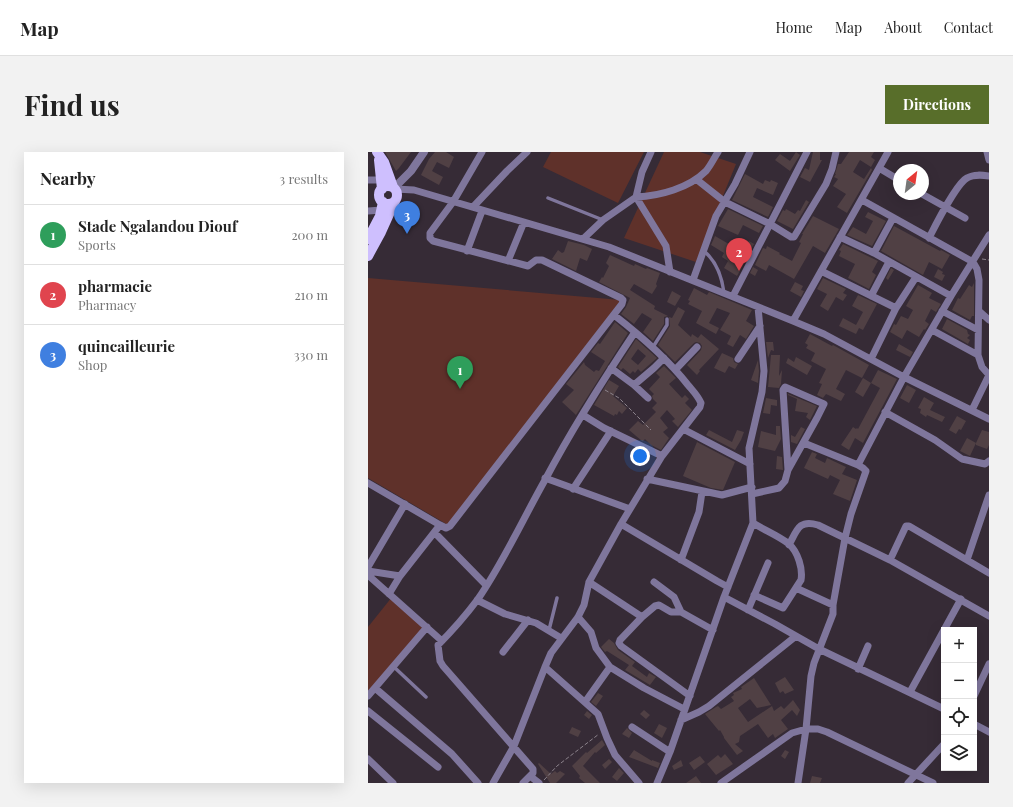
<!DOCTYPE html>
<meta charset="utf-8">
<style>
body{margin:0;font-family:"Playfair Display",serif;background:#f2f2f2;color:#222}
.controls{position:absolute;right:12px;bottom:12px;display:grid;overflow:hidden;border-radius:0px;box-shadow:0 4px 16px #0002}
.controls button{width:36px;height:36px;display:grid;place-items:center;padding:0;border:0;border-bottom:1px solid #e0e0e0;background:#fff;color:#222;font:20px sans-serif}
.compass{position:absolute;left:525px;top:12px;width:36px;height:36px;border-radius:50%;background:#fff;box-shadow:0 4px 16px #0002;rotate:29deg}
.you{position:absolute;left:272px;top:304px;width:14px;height:14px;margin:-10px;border:3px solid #fff;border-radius:50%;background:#1a73e8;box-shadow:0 0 0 6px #1a73e833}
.badge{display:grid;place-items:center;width:26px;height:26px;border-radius:50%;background:#586e2a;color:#fff;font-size:13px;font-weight:700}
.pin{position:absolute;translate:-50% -33px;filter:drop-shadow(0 1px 2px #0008)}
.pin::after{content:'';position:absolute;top:21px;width:14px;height:12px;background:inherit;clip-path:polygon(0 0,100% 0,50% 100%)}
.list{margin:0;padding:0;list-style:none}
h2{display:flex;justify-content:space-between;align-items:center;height:52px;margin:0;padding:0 16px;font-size:17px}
h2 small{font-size:13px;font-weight:400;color:#767676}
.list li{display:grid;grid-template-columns:26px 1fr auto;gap:12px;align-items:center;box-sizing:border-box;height:60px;padding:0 16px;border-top:1px solid #e0e0e0}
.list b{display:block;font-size:15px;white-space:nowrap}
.list p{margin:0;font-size:13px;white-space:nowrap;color:#767676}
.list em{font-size:13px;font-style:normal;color:#767676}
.icon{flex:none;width:22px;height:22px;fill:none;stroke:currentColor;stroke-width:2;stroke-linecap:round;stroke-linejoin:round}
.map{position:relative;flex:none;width:621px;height:631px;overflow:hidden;border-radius:0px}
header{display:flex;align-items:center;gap:24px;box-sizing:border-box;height:56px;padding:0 20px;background:#fff;border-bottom:1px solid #e0e0e0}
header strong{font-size:19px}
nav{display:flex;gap:22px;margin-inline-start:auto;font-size:14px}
.intro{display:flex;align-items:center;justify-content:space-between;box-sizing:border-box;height:96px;padding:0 24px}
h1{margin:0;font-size:28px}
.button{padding:10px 18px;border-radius:0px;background:#586e2a;color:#fff;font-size:14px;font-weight:700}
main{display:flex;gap:24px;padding:0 24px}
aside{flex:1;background:#fff;border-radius:0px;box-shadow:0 4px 16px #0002}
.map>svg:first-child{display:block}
.green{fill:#5f312a}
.building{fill:#504044;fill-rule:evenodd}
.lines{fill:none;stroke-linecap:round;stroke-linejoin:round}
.path{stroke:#8c838c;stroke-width:1;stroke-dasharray:4 2;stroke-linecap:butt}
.service{stroke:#7f769c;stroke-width:3.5}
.minor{stroke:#7f769c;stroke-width:7}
.tertiary{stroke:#7f769c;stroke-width:8}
.primary{stroke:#cebffe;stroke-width:10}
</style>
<header>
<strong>Map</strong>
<nav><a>Home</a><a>Map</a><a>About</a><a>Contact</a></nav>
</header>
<div class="intro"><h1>Find us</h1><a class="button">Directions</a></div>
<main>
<aside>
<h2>Nearby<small>3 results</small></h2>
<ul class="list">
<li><span class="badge" style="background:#2e9e5b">1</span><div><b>Stade Ngalandou Diouf</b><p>Sports</p></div><em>200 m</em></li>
<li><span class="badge" style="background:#e0444e">2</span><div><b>pharmacie</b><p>Pharmacy</p></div><em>210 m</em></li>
<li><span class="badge" style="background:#3f7fe0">3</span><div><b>quincailleurie</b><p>Shop</p></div><em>330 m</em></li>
</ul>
</aside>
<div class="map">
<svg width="621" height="631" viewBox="0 0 621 631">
<rect width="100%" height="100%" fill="#362b36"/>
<!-- green -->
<path class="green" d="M183 0H276L250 51 175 15Z
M296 0H332L368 12 328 110 256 86Z
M0 126 253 148 80 373 0 326Z
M24 445 58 476 0 544V475Z"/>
<!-- building -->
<path class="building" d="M17 0H43L31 16 28 19Z
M67 0H78L86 5 81 16 69 10 64 19 75 25 71 33 53 23 61 7Z
M428 0 432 3 422 19 407 8 412 2 422 9Z
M445 0H452V8H454L442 30 432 25 437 16 441 18Z
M481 0H506L503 5 507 8 503 15 492 8 485 20 496 27 503 16 504 18 479 61 469 55 478 42 465 34 470 27 466 25 468 22H467L470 12H473Z
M377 22 395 32 397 28 402 30 403 28 410 31 405 43 389 36 385 45 405 55 400 65 364 48Z
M438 48 441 50 425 77 409 69 415 58 417 59 418 57 427 62 430 58 432 59Z
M360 57 395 74 391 81 375 73 370 83 350 74Z
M500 60 518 69 504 94 479 83 485 75 498 82 505 69 497 65Z
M445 64 471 77 457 101 445 94 426 127 401 113 398 119 387 113 395 96 398 97 399 94 412 101 411 102 424 109 433 91 431 90 435 82H434Z
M526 74 572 99 573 98 582 103 574 117 561 110 555 123 513 99Z
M347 84 366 95H368L371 89 379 93 381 89 386 92 381 101 379 100 374 109 377 110 369 124 356 116 360 109 354 105 356 101 343 93Z
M200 89 216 93 224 97 219 109 212 106 208 119 184 107 190 98 194 101 196 100Z
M475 92 510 109 504 120 508 123 501 137 480 126 487 112 471 104 473 99 471 98Z
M242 103 266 114 267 112 278 117 279 116 292 121 288 132 289 134 284 142 266 132 262 138 287 154 286 157 300 164 296 165V172L285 189 275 180 284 167 274 161 266 172 253 162 258 155 262 146 231 130 234 125 235 126 241 114 238 111Z
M385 115 390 118 387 124 382 121Z
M523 116 526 118 520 128 518 126Z
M570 117 575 120 574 122 577 123 574 129 566 125Z
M455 126 478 137 475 141 479 143 475 149 468 145 460 159 452 154 459 142 449 137Z
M427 130 435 134 433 138 436 139 433 145 422 139Z
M606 131V164H604L602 168 584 158 590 146 592 147 601 133 604 135Z
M550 133 564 141 561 146 573 152 568 160 563 157 557 169 561 172 557 178 556 177 551 185 539 178 534 187 522 180 526 172 528 173 533 164 540 167 545 158 538 154Z
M326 136 339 143 341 140 384 158 378 169 386 174 378 187 372 183 365 195 359 192 363 184 352 178 362 161 349 156 341 171 351 176 348 182 328 171 334 159 320 152 322 149 320 148Z
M304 139 313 144 307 154 299 150Z
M490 143 509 152 495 178 491 176 488 182 471 174 475 166 488 173 495 160 484 154Z
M310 155 317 159 310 173 323 185 324 182 330 186 333 182 351 197 331 218 332 219 329 223 319 213 333 198 334 194 332 191 328 190 326 191 307 210 290 193 302 174 301 165 304 166Z
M579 167 599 178 600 182 602 183 599 186 602 188 600 192 574 177Z
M247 170 260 181 208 263 194 250 206 238 198 232 216 210 217 213 226 220 228 218 231 219 237 209 223 200 230 191 232 192Z
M442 182 464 194 465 193 501 213 494 226 478 218 468 237 477 242 473 249 458 242 455 246 449 243 454 232 451 231 458 217 443 209 447 201 438 196 440 193 437 191Z
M268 187 289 206 273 220 270 217 267 221 265 219 262 222 255 216 253 218 250 215ZM270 197 278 204 270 213 263 207Z
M398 190H405L406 199 403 198 400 206Z
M531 192 545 200 542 205 528 198Z
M354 201 365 206 366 210 370 212 367 217 361 214 357 221 346 216Z
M403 203H412L411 224 414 218 413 232 411 236 400 235Z
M428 205 444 214 439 223 418 211 420 206 426 210Z
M390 208 391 219 390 231 383 228Z
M296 214 308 226 301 232 314 246 317 243 321 247 317 251 324 258 310 275 304 269 307 267 299 258 292 266 300 276 295 280 301 286 293 298 283 293 277 287 275 289H274L261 278 270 269 275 273 288 260 284 256 289 251 285 247 284 244 286 242 281 237 292 225 288 221Z
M510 218 529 227 495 291 487 286 481 298 473 293 485 275 488 277 489 276 490 277 512 236 503 231 495 245 487 240 495 226 503 231Z
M241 228 251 234 245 244 259 256 254 262 251 259 249 263 247 262 246 264 226 253Z
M539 233 548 238 541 251 532 246Z
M420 242 449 254 442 268 438 265 440 261 427 259 429 247 420 243Z
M556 245 566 251 562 258 577 265 574 270 559 263 558 265 552 261 553 257 550 256Z
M398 246 409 248V254L403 253 402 262 395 261Z
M589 264 598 269 593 278 591 277 588 282 581 278Z
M408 274H412L413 287 407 299 390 295 393 279 408 283Z
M433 275 437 277 429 292 423 290V283L427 285Z
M341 278 364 290 369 278 376 280 373 288 367 298 338 283Z
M614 278 621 280V293L619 297 608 293V291L602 304 592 299 599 286 608 291Z
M329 290 367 310 355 338 343 336 315 324Z
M444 300 449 302 447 306 457 311 459 306 478 315 474 322 489 328 482 349 465 342 472 328 462 323 460 327 436 316Z
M409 304 414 305 415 318 408 317Z
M241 487 246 491 250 498 267 510 264 514 279 525 281 521 288 525 282 533 257 518 261 513 239 499 237 500 233 495Z
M417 525 426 538 417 542 415 539 412 541 407 531Z
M386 526 403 553 389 556 382 547 370 556 380 570 404 554 406 559 413 554 416 557 425 548 432 558 429 564 424 558 413 568 420 577 407 586 405 582 400 586 390 572 372 584 371 590 367 592 375 599 369 603 356 586V585L352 578 351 579 337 562 348 555 350 554 353 557 366 549 363 545 366 543 365 541 374 537 373 535Z
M230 541 235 544 228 554 223 550Z
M276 558 282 563 278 567 272 562Z
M219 559 224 563 221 567 216 563Z
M291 572 299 576 294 586 286 581Z
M204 575 213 579 210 585 201 581Z
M259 576 264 581 261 586 254 582Z
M234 588 237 593 228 601 227 600 215 614 232 631H217L211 626 212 624 204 614 218 600 219 601Z
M266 598 284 609V608L292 611 290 616 261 605Z
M417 598 421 600 417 607 413 604Z
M357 602 365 612 348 623 339 612 350 603 353 606Z
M332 604 337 610 326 618 321 611Z
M241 607 244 610 237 617 234 613Z
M313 608 315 614 306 618 304 614Z
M171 611 183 622 187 619 189 621 192 619 197 622 188 631H182L170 612Z
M251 616 256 621 249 629 244 625Z
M328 624 333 631H318Z
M444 624 454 626 452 631H442Z"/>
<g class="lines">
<!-- path -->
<path class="path" d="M614 107 621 108
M237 238 251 246 283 278
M176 628 189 614 231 582"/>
<!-- service -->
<path class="service" d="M180 46 235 68
M336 99C349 110 354 125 356 141
M285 195 299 173V167
M181 478 189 446
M26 515 58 545"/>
<!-- minor -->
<path class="minor" d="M619 0 621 8
M511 16 531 28
M328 27 357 50 402 72 423 85H426L458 32 464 17 468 0
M0 28H13
M27 37 46 38 241 95 266 105 425 169 456 182 536 225 621 267
M554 42 597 66
M494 48 605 110 609 117 611 128 610 203 614 215 621 223
M105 55 139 19 159 0
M0 59 14 58
M472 85 506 101 583 144
M561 86C567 74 589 31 599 26 606 22 614 23 621 24
M215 87 235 68 268 45 274 20 283 0
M99 99 114 59
M506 101 525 66
M140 109 156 70
M453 119 528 156
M302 120 298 94 268 45C292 44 321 36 338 19 343 13 346 6 350 0
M325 128 348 64 367 32 382 0
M365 144 439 0
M503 144 521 110
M574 159 610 178
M611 159 621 168
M425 169 520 0
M564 178 610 203
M370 207 392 174
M503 207 528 156 548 125
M243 216 266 233 280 246
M308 217 329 195
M266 233 286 216 296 206
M604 258 621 223
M517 260 567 288 594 307 617 312 621 309
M215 263 236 276 294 304
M315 277 382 312
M490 313 536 225 583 144 621 83
M177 326 262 357
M279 327 354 343 384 335
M0 331 72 373 78 376 82 374 254 152 255 148 253 146 174 108H168L160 114 65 89 62 86V81L85 50 114 0
M205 337 243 279
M384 342 411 336 417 329 420 318 415 238 417 235 456 252 449 266 420 318
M385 371C396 378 411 384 421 392 430 400 435 417 433 428L415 456 386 443
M253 372 349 429 360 435
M67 381 118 433
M421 393C429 378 431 367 450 373L522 408 621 464
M313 408 331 360 334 340
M522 408 538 374H541L621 421
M599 408 621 343
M0 415 37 352
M0 419 32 424
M0 423 74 489
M221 430 274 465
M286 430 306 445 313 460
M428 436 465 453
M21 442 32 424 72 373
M356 445 407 472 451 497 576 557
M109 448 137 462 168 471 193 486
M380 458 400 411
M210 465 223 480 228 496 242 515 276 536 316 557
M576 478 593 447
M135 500 160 468
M177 515 230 562 239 586 247 603 271 631
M490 517 500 494
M7 536 84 602 110 631
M542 540 576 478
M0 544 59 475
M322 544 253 494 251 491 252 488 274 465 287 454 291 453 303 460H313L345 478
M606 544 621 512
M217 550 242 515
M0 559 70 615
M313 568 331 560 341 554 428 484
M606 572 621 580
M264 575 302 600
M0 607 25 631
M162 624 171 631
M125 631 146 594 177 515 183 501 210 465 216 453 221 430 253 372 294 304 332 255 333 251C330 244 325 239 320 233 299 206 273 184 246 163
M155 631 165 621V617L75 514 72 509 70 493C84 479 98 463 110 447 136 409 155 367 177 328 204 277 235 228 267 180
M289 631 302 600 356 445 385 371 381 296 394 240 396 219 390 155
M353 631 424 581 438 577H450L459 580 565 631
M430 631 438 577 443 524 446 511 465 462V453L477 386 483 362 498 319 495 316 490 313 436 291
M540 631 576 592"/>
<!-- tertiary -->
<path class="tertiary" d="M26 36 43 19 56 0"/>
<!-- primary -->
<path class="primary" d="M9 0 16 10 25 35
M11 8 14 37
M11 43a9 9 0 1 1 18 0a9 9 0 1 1-18 0Z
M0 87 12 64 15 50
M0 104 13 80 27 49"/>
</g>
</svg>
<div class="controls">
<button>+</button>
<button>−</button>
<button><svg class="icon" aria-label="locate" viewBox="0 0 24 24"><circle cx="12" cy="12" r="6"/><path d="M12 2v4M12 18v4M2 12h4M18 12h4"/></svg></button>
<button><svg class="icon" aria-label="layers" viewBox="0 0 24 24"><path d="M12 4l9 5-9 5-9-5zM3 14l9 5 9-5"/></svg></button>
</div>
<svg class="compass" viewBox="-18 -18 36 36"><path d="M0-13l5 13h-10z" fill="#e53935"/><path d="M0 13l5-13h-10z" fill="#767676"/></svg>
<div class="you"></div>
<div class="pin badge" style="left:92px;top:237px;background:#2e9e5b">1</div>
<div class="pin badge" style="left:371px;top:119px;background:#e0444e">2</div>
<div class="pin badge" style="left:39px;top:82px;background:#3f7fe0">3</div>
</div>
</main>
